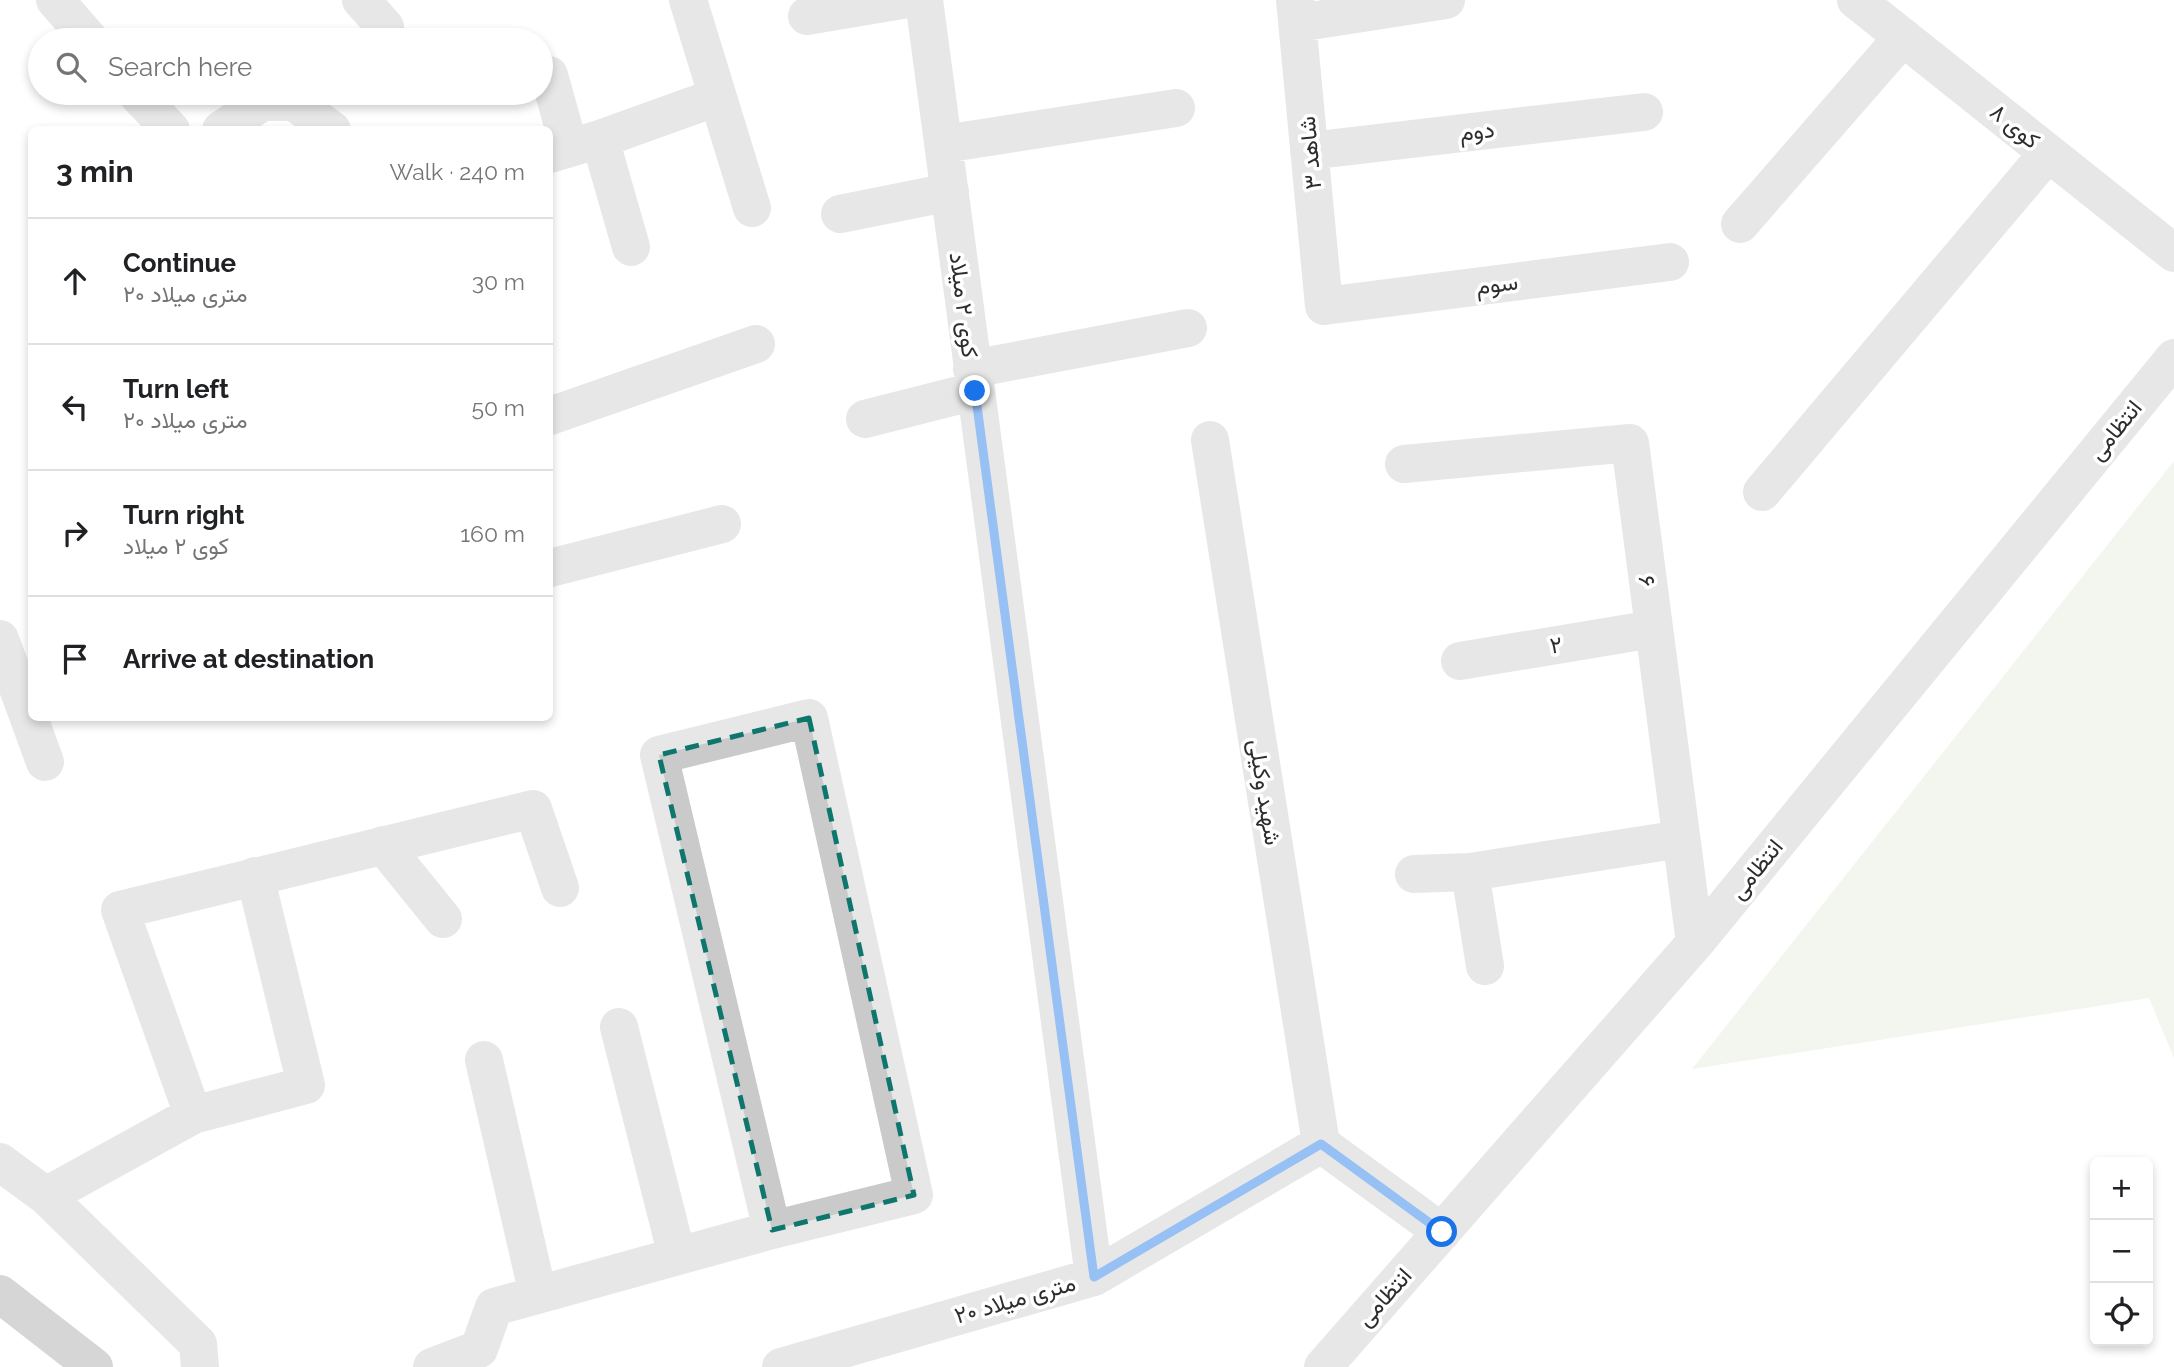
<!DOCTYPE html>
<meta charset="utf-8">
<style>
body{margin:0;font-family:Raleway,Vazirmatn,sans-serif;background:#f6f6f6;color:#202124}
.controls{position:absolute;right:21px;bottom:21px;display:grid;overflow:hidden;border-radius:10px;box-shadow:0 4px 10px #0003}
.controls button{width:63px;height:63px;display:grid;place-items:center;padding:0;border:0;border-bottom:2px solid #e0e0e0;background:#fff;color:#202124;font:35px sans-serif}
.stop{position:absolute;width:21px;height:21px;margin:-16px;border:5px solid #1a73e8;border-radius:50%;background:#fff}
.stop.end{background:#1a73e8;border-color:#fff;box-shadow:0 2px 7px #0008}
.list{margin:0;padding:0;list-style:none}
h2{display:flex;justify-content:space-between;align-items:center;height:91px;margin:0;padding:0 28px;font-size:30px}
h2 small{font-size:23px;font-weight:400;color:#757577}
.list li{display:grid;grid-template-columns:46px 1fr auto;gap:21px;align-items:center;box-sizing:border-box;height:126px;padding:0 28px;border-top:2px solid #e0e0e0}
.list b{display:block;font-size:26px;white-space:nowrap}
.list p{margin:0;font-size:23px;white-space:nowrap;color:#757577}
.list em{font-size:23px;font-style:normal;color:#757577}
.icon{flex:none;width:38px;height:38px;fill:none;stroke:currentColor;stroke-width:2;stroke-linecap:round;stroke-linejoin:round}
.map{position:relative;flex:none;width:2174px;height:1367px;overflow:hidden}
.search{position:absolute;background:#fff;box-shadow:0 4px 10px #0003;left:28px;top:28px;width:525px;height:77px;display:flex;align-items:center;gap:18px;box-sizing:border-box;padding:0 24px;border-radius:38px;color:#757577;font-size:26px}
.panel{position:absolute;background:#fff;box-shadow:0 4px 10px #0003;left:28px;top:126px;width:525px;height:595px;border-radius:10px}
.map>svg:first-child{display:block}
.green{fill:#e3ecd9}
.lines{fill:none;stroke-linecap:round;stroke-linejoin:round}
.minor{stroke:#cacaca;stroke-width:38}
.major{stroke:#a5a5a5;stroke-width:38}
.route{stroke:#1a73e8;stroke-width:9}
.marked{fill:none;stroke:#0f766e;stroke-width:5;stroke-dasharray:14 9;stroke-linejoin:round}
.labels{text-anchor:middle;stroke-width:7;stroke-linejoin:round;paint-order:stroke}
.street-label{font-size:23px;fill:#2d2d2d;stroke:#fff}
</style>
<div class="map">
<svg width="2174" height="1367" viewBox="0 0 2174 1367">
<rect width="100%" height="100%" fill="#fff"/>
<!-- green -->
<path class="green" d="M2174 461V1058L2149 998 1692 1069Z"/>
<g class="lines">
<!-- minor -->
<path class="minor" d="M55 0 90 40
M361 0 385 27
M688 0 752 208
M924 0 1094 1277
M1295 0 1324 306 1670 262
M1856 0 2174 253
M807 16 902 0
M1298 23 1446 0
M549 75 569 147
M136 93 171 130
M221 130 262 102H294L332 130
M600 139 631 247
M944 144 1176 108
M1309 151 1644 112
M550 154 600 139 717 97
M840 214 950 192
M1740 224 1903 37
M972 369 1188 328
M550 416 756 344
M865 419 975 391
M1210 440 1321 1144
M1404 464 1630 443 1695 943
M1762 492 2048 153
M550 568 722 524
M0 639 45 762
M1460 661 1653 629
M383 845 443 919
M1470 872 1485 966
M1414 874 1470 872 1681 839
M619 1027 677 1256
M484 1060 538 1295
M193 1115 120 910 533 809 560 888
M0 1162 46 1196 198 1344 200 1367
M46 1196 193 1115 306 1085 255 876
M432 1367 479 1349 494 1307 772 1230 914 1195 809 718 659 755 772 1230
M781 1367 1094 1277 1321 1144 1442 1232
M1323 1367 1695 943 2174 358"/>
<!-- major -->
<path class="major" d="M0 1294 94 1367"/>
</g>
<g class="lines">
<!-- route -->
<path class="route" d="M975 391 1094 1277 1321 1144 1442 1232"/>
</g>
<!-- marked area -->
<path d="M0 0H2174V1367H0ZM809 718 914 1195 772 1230 659 755Z" fill="#fff" fill-opacity=".55" fill-rule="evenodd"/>
<path class="marked" d="M809 718 914 1195 772 1230 659 755Z"/>
<g class="labels">
<!-- street labels -->
<g class="street-label">
<text transform="translate(2015 126) rotate(39)" y="8">کوی ۸</text>
<text transform="translate(1477 131) rotate(-6)" y="8">دوم</text>
<text transform="translate(1310 153) rotate(-95)" y="8">شاهد ۳</text>
<text transform="translate(1497 284) rotate(-7)" y="8">سوم</text>
<text transform="translate(964 305) rotate(83)" y="8">کوی ۲ میلاد</text>
<text transform="translate(2115 430) rotate(-51)" y="8">انتظامی</text>
<text transform="translate(1647 581) rotate(83)" y="8">۶</text>
<text transform="translate(1556 645) rotate(-9)" y="8">۲</text>
<text transform="translate(1265 792) rotate(81)" y="8">شهید وکیلی</text>
<text transform="translate(1756 869) rotate(-51)" y="8">انتظامی</text>
<text transform="translate(1384 1297) rotate(-48)" y="8">انتظامی</text>
<text transform="translate(1015 1299) rotate(-16)" y="8">۲۰ متری میلاد</text>
</g>
</g>
</svg>
<div class="controls">
<button>+</button>
<button>−</button>
<button><svg class="icon" aria-label="locate" viewBox="0 0 24 24"><circle cx="12" cy="12" r="6"/><path d="M12 2v4M12 18v4M2 12h4M18 12h4"/></svg></button>
</div>
<div class="stop" style="left:1442px;top:1232px"></div>
<div class="stop end" style="left:975px;top:391px"></div>
<div class="search"><svg class="icon" aria-label="search" viewBox="0 0 24 24"><circle cx="10" cy="10" r="6"/><path d="M15 15l6 6"/></svg>Search here</div>
<section class="panel">
<h2>3 min<small>Walk · 240 m</small></h2>
<ul class="list">
<li><svg class="icon" aria-label="ahead" viewBox="0 0 24 24"><path d="M12 20V5M6 11l6-6 6 6"/></svg><div><b>Continue</b><p>۲۰ متری میلاد</p></div><em>30 m</em></li>
<li><svg class="icon" aria-label="left" viewBox="0 0 24 24"><path d="M17 20v-9H6M10 6l-5 5 5 5"/></svg><div><b>Turn left</b><p>۲۰ متری میلاد</p></div><em>50 m</em></li>
<li><svg class="icon" aria-label="right" viewBox="0 0 24 24"><path d="M7 20v-9h11M14 6l5 5-5 5"/></svg><div><b>Turn right</b><p>کوی ۲ میلاد</p></div><em>160 m</em></li>
<li><svg class="icon" aria-label="arrive" viewBox="0 0 24 24"><path d="M6 21V4h12l-3 4 3 4H6"/></svg><div><b>Arrive at destination</b></div></li>
</ul>
</section>
</div>
